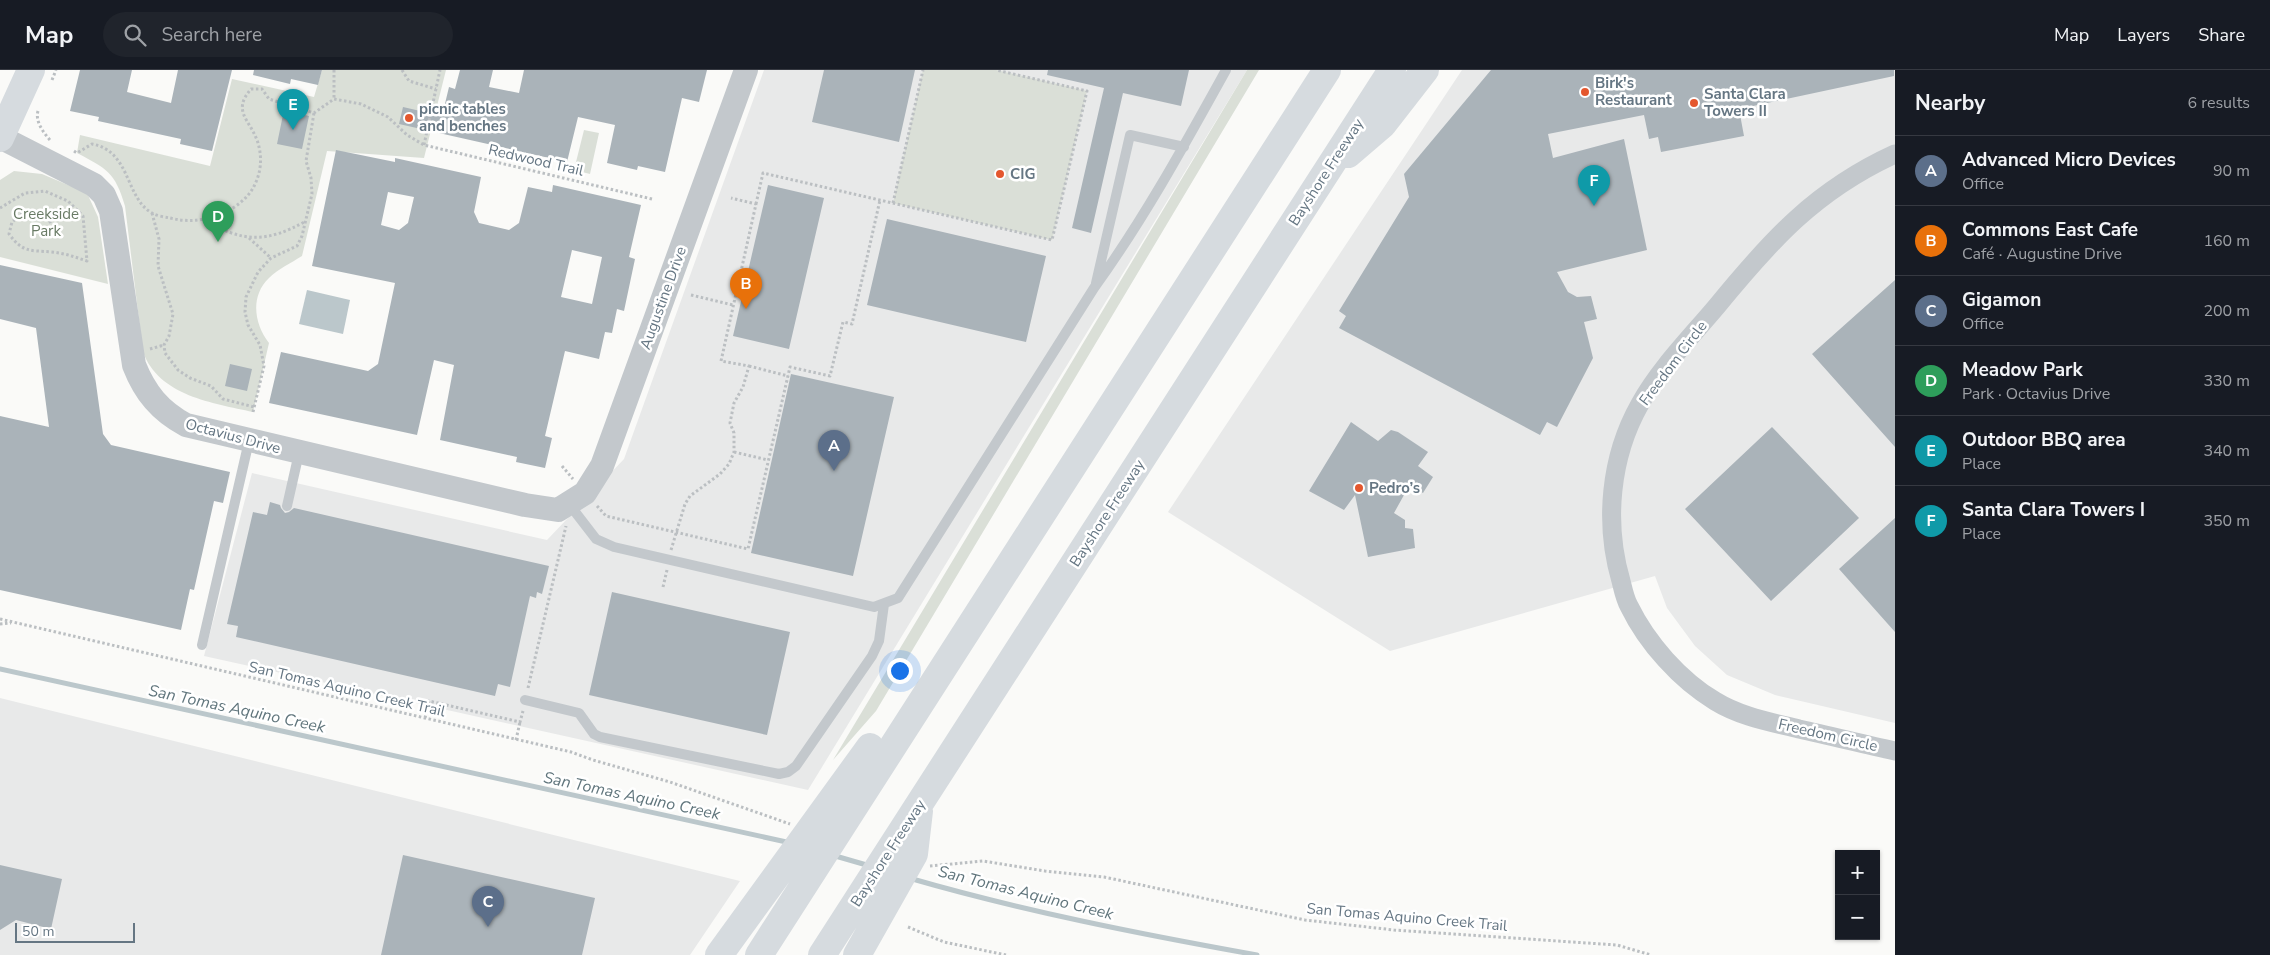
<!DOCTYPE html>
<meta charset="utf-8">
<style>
body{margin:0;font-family:"Nunito Sans",sans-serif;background:#20242c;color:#f1f3f6}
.controls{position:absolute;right:15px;bottom:15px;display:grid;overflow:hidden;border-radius:0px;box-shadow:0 1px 4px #0004}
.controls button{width:45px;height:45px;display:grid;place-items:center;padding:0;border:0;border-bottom:1px solid #363941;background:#171b24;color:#f1f3f6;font:25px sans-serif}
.scale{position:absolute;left:15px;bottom:12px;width:120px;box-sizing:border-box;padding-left:5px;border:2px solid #657683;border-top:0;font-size:14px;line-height:18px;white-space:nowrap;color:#657683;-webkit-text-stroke:4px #fff;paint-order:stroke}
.you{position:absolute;left:899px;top:600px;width:18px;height:18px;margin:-12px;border:4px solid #fff;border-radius:50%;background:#1a73e8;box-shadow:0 0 0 8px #1a73e833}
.badge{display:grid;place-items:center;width:32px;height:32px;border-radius:50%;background:#e4572e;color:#fff;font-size:16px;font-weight:700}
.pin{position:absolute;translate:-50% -41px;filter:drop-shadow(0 1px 2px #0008)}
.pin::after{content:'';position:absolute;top:26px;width:18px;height:15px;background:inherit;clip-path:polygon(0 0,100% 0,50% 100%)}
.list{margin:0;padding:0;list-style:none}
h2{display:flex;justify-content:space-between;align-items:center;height:65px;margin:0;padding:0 20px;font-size:21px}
h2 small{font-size:16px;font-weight:400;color:#9ea1a6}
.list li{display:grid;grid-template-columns:32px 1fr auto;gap:15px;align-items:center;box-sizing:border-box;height:70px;padding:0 20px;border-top:1px solid #363941}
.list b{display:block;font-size:19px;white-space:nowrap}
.list p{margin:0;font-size:16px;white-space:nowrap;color:#9ea1a6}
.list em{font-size:16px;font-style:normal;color:#9ea1a6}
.icon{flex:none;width:28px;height:28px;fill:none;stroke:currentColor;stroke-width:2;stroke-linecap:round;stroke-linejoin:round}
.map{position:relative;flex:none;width:1895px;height:885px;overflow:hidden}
header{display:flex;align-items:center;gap:30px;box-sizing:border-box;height:70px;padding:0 25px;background:#171b24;border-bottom:1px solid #363941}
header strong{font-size:24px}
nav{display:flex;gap:28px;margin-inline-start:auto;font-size:18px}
.search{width:350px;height:45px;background:#20242c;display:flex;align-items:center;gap:12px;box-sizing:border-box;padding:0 18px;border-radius:28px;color:#9ea1a6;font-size:19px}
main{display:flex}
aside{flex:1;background:#171b24}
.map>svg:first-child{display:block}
.built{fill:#e8e9e9}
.green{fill:#dadfd7}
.water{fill:#bbc7cb}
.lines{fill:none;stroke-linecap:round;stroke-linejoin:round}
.stream{stroke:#bbc7cb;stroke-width:5}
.building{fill:#aab3b9;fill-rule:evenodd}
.path{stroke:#bbbfc2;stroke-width:3;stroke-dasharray:2.5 2.5;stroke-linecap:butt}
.service{stroke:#c3c8cc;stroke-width:10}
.minor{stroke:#c3c8cc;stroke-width:19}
.tertiary{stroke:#c3c8cc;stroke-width:24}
.primary{stroke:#d6dbdf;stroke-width:28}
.motorway{stroke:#d6dbdf;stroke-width:28}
.poi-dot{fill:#e4572e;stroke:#fff;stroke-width:2}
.labels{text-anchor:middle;stroke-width:5;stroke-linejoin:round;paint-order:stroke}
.poi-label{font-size:15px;font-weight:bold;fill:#657683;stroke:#fff;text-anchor:start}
.street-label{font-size:15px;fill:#657683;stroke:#fff}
.park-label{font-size:15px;fill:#687a64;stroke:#fff}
.water-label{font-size:16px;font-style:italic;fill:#60757c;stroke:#fff}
</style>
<header>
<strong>Map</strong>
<div class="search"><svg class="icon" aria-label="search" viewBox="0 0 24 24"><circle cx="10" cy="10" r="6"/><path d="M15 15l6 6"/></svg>Search here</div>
<nav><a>Map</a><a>Layers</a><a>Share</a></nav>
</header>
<main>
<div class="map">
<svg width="1895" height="885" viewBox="0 0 1895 885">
<rect width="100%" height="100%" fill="#fafaf8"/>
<!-- built -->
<path class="built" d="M764 0H1247L808 720 204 586 252 403 547 470 624 389Z
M1462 0H1895V653L1775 625 1727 605 1695 576 1667 538 1655 506 1390 581 1168 442Z
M0 628 740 811 690 885H0Z"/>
<!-- green -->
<path class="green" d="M322 0H446L424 88 327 81 302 186C291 193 278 199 269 208 250 226 254 254 269 273L253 342C213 333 159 326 143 282L125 136C115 102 107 99 77 83L80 65 210 96 232 9 314 27Z
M923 0H996L1087 21 1052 170 893 133Z
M1247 0H1259L876 641 833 690Z
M584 60 599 63 590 104 574 100Z
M14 101 42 104 87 123 98 147 108 214 0 187V110Z"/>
<!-- water -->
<path class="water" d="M307 220 350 230 343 264 299 254Z"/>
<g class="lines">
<!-- stream -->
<path class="stream" d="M0 599 791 773
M832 785 870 796
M909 808C1023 841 1140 864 1257 885"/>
</g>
<!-- building -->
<path class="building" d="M80 0H132L127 22 171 33 178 0H232L212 81 180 74 181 69 98 51 99 47 70 41Z
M254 0H322L318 15 291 9 290 14 253 5Z
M460 0H493L489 17 519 23 524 0H707L699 32 682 28 665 102 638 96 637 100 607 93 615 55 578 47 567 92 399 54 403 37 442 46 449 17 455 19Z
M824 0H915L899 72 812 52Z
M1048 0H1189L1181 36 1123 23 1091 163 1072 158 1104 18 1047 5Z
M1491 0H1894V6L1739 39 1744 66 1661 82 1658 67 1649 69 1644 45 1548 64 1553 88 1624 69 1647 180 1557 202 1568 222 1577 227 1591 226 1597 249 1584 252 1593 288 1557 357 1547 352 1540 365 1339 258 1346 246 1339 241 1409 127 1404 104Z
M284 40 309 46 302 79 277 74Z
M336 80 395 92V88L481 107 474 142 479 153 509 160 519 153 528 117 552 122 553 115 641 135 629 187 635 189 624 241 617 239 612 263 605 262 599 289 565 281 545 366 552 368 545 398 516 392 517 387 440 370 454 295 434 290 417 365 269 333 281 282 368 301 378 294 395 213 312 196ZM388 122 414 127 408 153 399 160 381 155ZM572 180 602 187 592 234 561 227Z
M768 115 824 128 789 279 733 266Z
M887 149 1046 186 1026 272 867 235Z
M0 195 82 213 103 364 111 375 230 402 223 433 214 431 194 520 190 519 181 560 0 520V346L49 357 36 258 0 249Z
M1895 210V377L1812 284Z
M230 294 252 299 247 321 225 316Z
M791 304 894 327 853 506 751 483Z
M1351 352 1378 371 1391 360 1398 362 1428 382 1418 396 1433 407 1423 423 1409 416 1394 443 1405 450V458L1413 459 1415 478 1368 487 1355 425 1344 440 1309 421Z
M1772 357 1859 448 1771 531 1685 439Z
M270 432 280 435 281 438 285 443 289 442 294 438 549 496 542 524 537 522 536 528 530 526 510 617 498 614 495 626 236 567 238 556 227 554 253 442 267 445Z
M1895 448V562L1839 499Z
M612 522 790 562 767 665 589 625Z
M403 785 595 828 582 885H381Z
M0 795 62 809 51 859 16 850 0 860Z"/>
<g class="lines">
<!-- path -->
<path class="path" d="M334 0V29
M402 0 409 11 436 19
M52 10 56 0
M38 41C35 51 43 62 50 70
M424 75 440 0
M74 81 77 83 92 74C131 81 125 128 152 143 157 146 165 147 170 148 186 152 200 151 215 146 230 142 249 129 255 114 262 100 262 84 257 70 249 49 232 41 251 19H262L269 29 314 43 334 29 361 34 388 47 407 65 424 75 652 129
M893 133 923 0
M756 134 763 103 1052 170 1087 21 996 0
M0 138 25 123 45 121 68 131 83 146 87 191C75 187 64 183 51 182 30 180 23 183 9 164L12 152 25 141 44 142 52 155
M152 143 159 169 158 196 173 244 169 266 164 275 165 283 178 300 190 308 211 316 223 329 254 337
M203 149C242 173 267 173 306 151
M249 168 271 188
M691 225 733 235
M150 279 164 275
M749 296 788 306
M253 342 264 296 260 275 248 255 245 242 246 227 258 202 271 188 297 176 302 166 312 124 311 108 306 91 314 43
M734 382 768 390
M562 396 573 409
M597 436 606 446 748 479 790 297 830 306 843 252 852 254 880 130
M671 480 685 434 690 426 720 404 729 394 734 382V363L730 353 734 333 743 317 749 296 721 291 756 134 731 128
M663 517 667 500
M0 549 571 682 593 690 670 712 790 754
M0 554 11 553
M528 618 566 456
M425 648 429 631 520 652 523 641
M516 670 520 652
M930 796 983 791 1045 801 1104 807 1305 850 1394 860 1617 875 1651 885
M908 857 944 872 1006 885"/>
<!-- service -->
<path class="service" d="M1096 213 1130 65 1184 77
M569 434 596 469 614 477 874 537 898 528 1094 218C1144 149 1185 74 1226 0
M287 436 299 383
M202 575 249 371
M525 630 579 643 594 664 600 667 779 704 788 702 796 696 872 586 879 571 884 534"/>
<!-- minor -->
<path class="minor" d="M1895 84C1816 120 1771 170 1717 236 1691 267 1660 298 1640 334 1610 387 1604 453 1621 511 1623 519 1625 529 1629 536 1647 573 1680 610 1715 631 1741 647 1771 652 1799 659 1831 666 1863 674 1895 681"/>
<!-- tertiary -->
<path class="tertiary" d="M0 67 94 115 104 125 111 141 134 295C145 323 160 341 186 355L525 435 558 440 585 423 602 396 746 0"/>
<!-- primary -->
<path class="primary" d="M0 68 31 0"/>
<!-- motorway -->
<path class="motorway" d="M1348 84 1383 54 1425 0
M719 885 870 677
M759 885 1327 0
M822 885 1392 0
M857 885 914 784 919 741"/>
</g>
<!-- markers -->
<g class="poi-dot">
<circle cx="1585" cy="22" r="5"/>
<circle cx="1694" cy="33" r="5"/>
<circle cx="409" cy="48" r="5"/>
<circle cx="1000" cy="104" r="5"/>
<circle cx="1359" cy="418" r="5"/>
</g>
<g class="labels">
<!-- poi labels -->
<g class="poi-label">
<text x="1595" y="18">Birk's<tspan x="1595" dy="17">Restaurant</tspan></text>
<text x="1704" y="29">Santa Clara<tspan x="1704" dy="17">Towers II</tspan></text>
<text x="419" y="44">picnic tables<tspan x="419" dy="17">and benches</tspan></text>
<text x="1010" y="109">CIG</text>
<text x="1369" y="423">Pedro’s</text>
</g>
<!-- street labels -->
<g class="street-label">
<text transform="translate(536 90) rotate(13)" y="5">Redwood Trail</text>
<text transform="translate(1326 102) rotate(-57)" y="5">Bayshore Freeway</text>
<text transform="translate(663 228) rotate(-70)" y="5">Augustine Drive</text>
<text transform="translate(1673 293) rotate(-53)" y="5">Freedom Circle</text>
<text transform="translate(233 366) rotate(15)" y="5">Octavius Drive</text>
<text transform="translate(1107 443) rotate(-57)" y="5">Bayshore Freeway</text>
<text transform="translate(347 619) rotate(13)" y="5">San Tomas Aquino Creek Trail</text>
<text transform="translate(1828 665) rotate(13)" y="5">Freedom Circle</text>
<text transform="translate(888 783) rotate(-57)" y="5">Bayshore Freeway</text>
<text transform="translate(1407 847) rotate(5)" y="5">San Tomas Aquino Creek Trail</text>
</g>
<!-- park labels -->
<g class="park-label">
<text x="46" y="149">Creekside<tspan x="46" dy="17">Park</tspan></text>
</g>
<!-- water labels -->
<g class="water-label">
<text transform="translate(237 638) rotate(12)" y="6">San Tomas Aquino Creek</text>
<text transform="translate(632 725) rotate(12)" y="6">San Tomas Aquino Creek</text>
<text transform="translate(1026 822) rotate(14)" y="6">San Tomas Aquino Creek</text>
</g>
</g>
</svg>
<div class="controls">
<button>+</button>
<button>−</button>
</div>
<div class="scale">50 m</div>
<div class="you"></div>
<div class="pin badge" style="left:834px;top:401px;background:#5c6f8a">A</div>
<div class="pin badge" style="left:746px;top:239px;background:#e8710a">B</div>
<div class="pin badge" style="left:488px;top:857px;background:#5c6f8a">C</div>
<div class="pin badge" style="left:218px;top:172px;background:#2e9e5b">D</div>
<div class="pin badge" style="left:293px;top:60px;background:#0f9aa8">E</div>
<div class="pin badge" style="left:1594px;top:136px;background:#0f9aa8">F</div>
</div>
<aside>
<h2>Nearby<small>6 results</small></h2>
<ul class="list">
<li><span class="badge" style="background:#5c6f8a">A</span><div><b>Advanced Micro Devices</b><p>Office</p></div><em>90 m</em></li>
<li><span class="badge" style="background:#e8710a">B</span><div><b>Commons East Cafe</b><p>Café · Augustine Drive</p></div><em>160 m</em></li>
<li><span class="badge" style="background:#5c6f8a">C</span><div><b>Gigamon</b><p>Office</p></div><em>200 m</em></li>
<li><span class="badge" style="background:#2e9e5b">D</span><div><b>Meadow Park</b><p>Park · Octavius Drive</p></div><em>330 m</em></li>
<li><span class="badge" style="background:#0f9aa8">E</span><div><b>Outdoor BBQ area</b><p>Place</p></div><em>340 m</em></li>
<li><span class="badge" style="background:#0f9aa8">F</span><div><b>Santa Clara Towers I</b><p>Place</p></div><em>350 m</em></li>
</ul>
</aside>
</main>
